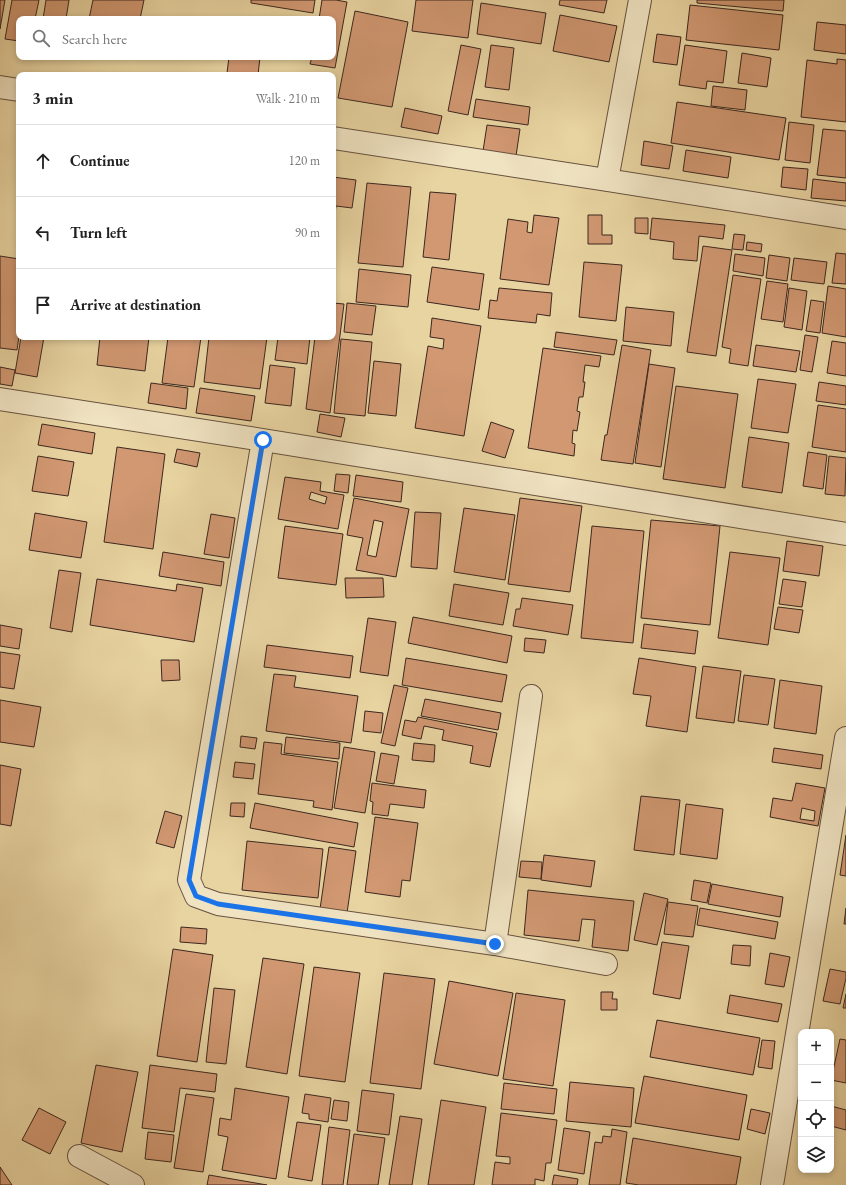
<!DOCTYPE html>
<meta charset="utf-8">
<style>
body{margin:0;font-family:"EB Garamond",serif;background:#f6f6f6;color:#222}
.controls{position:absolute;right:12px;bottom:12px;display:grid;overflow:hidden;border-radius:8px;box-shadow:0 2px 6px #0003}
.controls button{width:36px;height:36px;display:grid;place-items:center;padding:0;border:0;border-bottom:1px solid #e0e0e0;background:#fff;color:#222;font:20px sans-serif}
.stop{position:absolute;width:12px;height:12px;margin:-9px;border:3px solid #1a73e8;border-radius:50%;background:#fff}
.stop.end{background:#1a73e8;border-color:#fff;box-shadow:0 1px 4px #0008}
.list{margin:0;padding:0;list-style:none}
h2{display:flex;justify-content:space-between;align-items:center;height:52px;margin:0;padding:0 16px;font-size:17px}
h2 small{font-size:13px;font-weight:400;color:#767676}
.list li{display:grid;grid-template-columns:26px 1fr auto;gap:12px;align-items:center;box-sizing:border-box;height:72px;padding:0 16px;border-top:1px solid #e0e0e0}
.list b{display:block;font-size:15px;white-space:nowrap}
.list em{font-size:13px;font-style:normal;color:#767676}
.icon{flex:none;width:22px;height:22px;fill:none;stroke:currentColor;stroke-width:2;stroke-linecap:round;stroke-linejoin:round}
.map{position:relative;flex:none;width:846px;height:1185px;overflow:hidden}
.search{position:absolute;background:#fff;box-shadow:0 2px 6px #0003;left:16px;top:16px;width:320px;height:44px;display:flex;align-items:center;gap:10px;box-sizing:border-box;padding:0 14px;border-radius:8px;color:#767676;font-size:15px}
.panel{position:absolute;background:#fff;box-shadow:0 2px 6px #0003;left:16px;top:72px;width:320px;height:268px;border-radius:8px}
.map>svg:first-child{display:block}
.building{fill:#d19872;stroke:#3c271f;fill-rule:evenodd}
.lines{fill:none;stroke-linecap:round;stroke-linejoin:round}
.minor-casing{stroke:#675240;stroke-width:24}
.minor{stroke:#f0e3c2;stroke-width:22}
.route{stroke:#1a73e8;stroke-width:5}
</style>
<div class="map">
<svg width="846" height="1185" viewBox="0 0 846 1185">
<rect width="100%" height="100%" fill="#e8d4a1"/>
<filter id="stains"><feTurbulence type="fractalNoise" baseFrequency=".005" numOctaves="4"/><feColorMatrix values="0 0 0 0 .2 0 0 0 0 .09 0 0 0 0 .02 0 0 0 .5 -.17"/></filter>
<radialGradient id="worn" r=".72"><stop offset=".6" stop-color="#630" stop-opacity="0"/><stop offset="1" stop-color="#630" stop-opacity=".3"/></radialGradient>
<!-- building -->
<path class="building" d="M0 0H5L0 29Z
M12 0H39L35 19H19V41L5 39Z
M46 0H69L66 19H43Z
M93 0H144L140 19H89Z
M251 0H315L313 13 251 3Z
M322 0H336L347 2 335 68 310 64 312 57H333V19H319Z
M416 0H473L468 38 412 31Z
M560 0H607L604 13 559 5Z
M697 0H784L783 11 697 3Z
M481 3 546 13 541 44 477 34Z
M690 5 783 15 779 50 686 40Z
M355 11 408 22 392 107 338 98Z
M560 15 617 26 609 62 553 51Z
M817 22 846 25V54L814 50Z
M657 34 681 37 677 65 653 62Z
M461 45 481 49 468 115 448 111Z
M491 45 514 48 509 90 485 87Z
M685 45 727 51 723 83 707 81 706 89 679 85Z
M742 53 771 58 767 87 738 83Z
M229 57H260L258 75H237L227 73Z
M837 59 846 60V122L801 117 807 60 837 64Z
M713 86 747 90 745 110 711 106Z
M476 99 530 107 528 125 473 117Z
M677 102 786 118 779 160 671 143Z
M405 108 442 116 438 134 401 127Z
M789 122 814 125 810 163 785 160Z
M487 125 520 129 516 156 483 151Z
M823 129 846 131V178L817 175Z
M644 141 673 146 669 169 641 165Z
M686 150 731 157 728 178 683 171Z
M783 167 808 169 806 190 781 187Z
M333 177 356 180 352 208 336 206 333 227Z
M813 179 846 183V201L811 198Z
M367 183 411 187 403 267 358 263Z
M430 192 456 194 449 260 423 257Z
M534 215 559 218 549 285 500 279 508 219 528 222 527 232 532 233Z
M588 215H602V235H612V244H588Z
M635 218H648V234L635 233Z
M652 218 725 225 723 239 699 236 697 261 673 259 674 242 650 239Z
M734 234 745 235 743 250 732 249Z
M747 242 762 244 761 252 746 250Z
M703 246 732 250 716 356 687 352Z
M836 253 846 254V284L832 283Z
M735 254 765 258 763 276 733 271Z
M769 255 790 258 787 281 766 278Z
M0 256 19 259V336L17 350 0 348Z
M794 258 827 262 824 284 791 280Z
M584 262 622 265 616 321 579 317Z
M432 267 484 274 479 310 427 302Z
M359 269 411 275 408 307 356 302Z
M733 275 761 279 748 366 729 363 731 349 722 347Z
M767 281 788 284 783 322 761 319Z
M828 286 846 289V337L822 333Z
M499 288 552 293 550 316 537 314 536 323 488 318 490 300 497 301Z
M789 288 807 291 802 330 784 327Z
M811 300 824 302 820 333 806 331Z
M333 303 344 304 330 413 306 409 315 337H333Z
M347 303 376 306 372 335 344 332Z
M626 307 674 312 671 346 623 341Z
M432 318 481 326 464 436 415 428 428 346 443 349 444 339 430 337Z
M556 332 617 340 614 355 554 347Z
M805 335 818 337 812 372 800 370Z
M21 337H44L37 377 15 373Z
M100 337H149L145 371 97 365Z
M168 337H201L194 387 162 383Z
M209 337H267L260 389 204 382Z
M278 337H310L307 364 275 360Z
M341 339 372 342 365 416 334 413Z
M832 341 846 343V376L827 373Z
M622 345 651 350 633 464 601 460 605 435H607Z
M756 345 800 351 796 372 753 366Z
M543 348 601 356 599 367 585 365 583 382H585L583 397H579L577 411 580 412 577 431 573 430 572 443 575 444 574 456 528 448Z
M374 361 401 364 396 416 368 413Z
M649 364 675 368 661 467 635 463Z
M270 365 295 368 291 406 265 403Z
M0 367 15 370 12 386 0 384Z
M758 379 796 384 788 433 751 428Z
M819 382 846 386V405L816 401Z
M151 383 188 388 186 409 148 403Z
M676 386 738 394 725 488 663 479Z
M200 388 255 396 251 421 196 413Z
M818 405 846 409V452L812 447Z
M320 414 345 418 341 437 317 432Z
M491 422 514 430 505 458 482 451Z
M42 424 95 433 92 454 38 445Z
M749 437 789 443 782 493 742 487Z
M117 447 165 454 153 549 104 542Z
M177 449 200 453 197 467 174 462Z
M808 452 827 455 823 489 803 486Z
M38 456 74 462 68 496 32 491Z
M829 456 846 458 845 496 825 494Z
M336 474 350 475 348 493 334 491Z
M356 475 403 482 401 502 353 496Z
M285 477 321 482 320 491 344 495 338 529 278 519ZM311 492 327 497 325 504 309 499Z
M354 498 409 509 396 577 356 570 363 538 347 535ZM374 520 383 522 376 557 367 555Z
M520 498 582 506 570 592 508 584Z
M464 508 515 515 505 580 454 572Z
M415 512 441 513 437 569 411 567Z
M35 513 87 522 81 558 29 550Z
M211 514 235 518 229 558 204 554Z
M651 520 720 526 710 625 641 618Z
M285 526 343 534 336 585 278 578Z
M592 526 644 531 633 643 581 638Z
M787 541 823 546 819 576 783 571Z
M163 552 224 562 221 586 159 576Z
M730 552 780 558 768 645 718 638Z
M59 570 81 573 72 632 50 628Z
M345 578H383L384 597 346 598Z
M97 579 176 591 177 584 203 588 194 642 90 625Z
M783 579 806 582 802 607 779 604Z
M454 584 509 593 503 625 449 616Z
M522 598 573 605 568 635 513 626 516 609H520Z
M778 607 803 610 799 633 774 629Z
M413 617 512 636 507 663 408 643Z
M368 618 396 622 388 676 360 672Z
M644 624 698 631 695 654 641 648Z
M0 625 22 629 19 649 0 646Z
M525 638 546 640 544 653 524 651Z
M267 645 353 656 350 678 264 667Z
M0 652 20 655 14 689 0 687Z
M406 658 507 675 502 702 402 685Z
M639 658 696 667 687 732 646 726 651 696 633 694Z
M161 660H179L180 680 162 681Z
M703 666 741 671 734 723 696 718Z
M274 674 296 676 294 687 358 696 351 743 266 731Z
M744 675 775 679 768 725 738 721Z
M780 680 822 686 816 734 774 728Z
M394 685 408 688 395 746 381 743Z
M425 699 501 713 498 730 421 716Z
M0 700 41 707 34 747 0 742Z
M365 711 383 713 381 733 363 731Z
M418 717 497 733 490 767 470 763 473 746 442 740 444 730 424 726 421 739 402 735 405 720 416 722Z
M241 736 257 738 255 749 240 747Z
M286 737 340 743 339 759 284 753Z
M264 742 282 744 281 754 338 762 332 810 313 807 314 801 258 794Z
M414 743 435 745 434 762 412 760Z
M344 747 375 752 365 813 334 808Z
M774 748 823 755 821 769 772 762Z
M381 753 399 756 394 784 376 781Z
M235 762 255 764 253 779 233 777Z
M0 765 21 769 11 826 0 824Z
M372 783 426 790 424 808 390 804 388 816 372 814 373 802 370 801Z
M796 783 825 788 818 826 770 817 773 798 792 801ZM802 808 815 811 814 821 800 819Z
M641 796 680 800 674 855 634 850Z
M231 803H245L244 817 230 816Z
M255 803 358 823 354 847 250 828Z
M686 804 723 809 717 859 680 854Z
M165 811 182 816 174 848 156 843Z
M375 817 418 823 410 881 402 880 400 897 365 892Z
M846 835V876L840 875Z
M247 841 323 849 318 898 242 890Z
M329 847 356 851 347 913 320 909Z
M544 855 595 861 591 887 541 880Z
M521 861 542 862 541 879 519 877Z
M694 880 711 883 707 903 691 900Z
M712 884 783 897 780 917 708 904Z
M528 890 634 901 628 951 592 947 595 920 582 919 579 941 524 935Z
M644 893 668 899 657 945 634 940Z
M668 902 698 906 693 937 664 934Z
M700 908 778 922 775 939 697 925Z
M846 908V924H844Z
M181 927 207 929 206 944 180 942Z
M662 942 689 946 680 999 653 994Z
M733 945 751 946 750 966 731 964Z
M173 949 213 955 197 1062 157 1056Z
M770 953 790 957 784 987 765 984Z
M263 958 304 964 287 1074 246 1067Z
M314 967 360 973 345 1082 299 1076Z
M830 969 846 972V978L840 1004 823 1001Z
M384 973 435 979 421 1089 370 1083Z
M449 981 513 993 498 1076 434 1064Z
M214 988 235 990 226 1064 206 1062Z
M601 992H613L612 999H617V1010H601Z
M516 993 565 1000 553 1086 503 1079Z
M846 994V1008H843Z
M730 995 782 1004 778 1022 727 1013Z
M657 1020 760 1038 753 1075 650 1057Z
M840 1039 846 1040V1083L831 1080Z
M762 1040 775 1041 772 1069 758 1067Z
M96 1065 138 1072 122 1152 81 1143Z
M150 1065 217 1074 215 1092 180 1088 174 1132 142 1128Z
M644 1076 747 1095 739 1140 635 1123Z
M570 1082 634 1088 631 1127 566 1121Z
M504 1083 557 1089 554 1114 501 1109Z
M235 1088 289 1097 276 1179 222 1170 228 1137 218 1135 220 1118 231 1120Z
M362 1090 394 1094 389 1135 357 1131Z
M186 1094 214 1098 203 1172 174 1168Z
M305 1094 331 1098 328 1122 309 1119V1114L302 1113Z
M334 1100 349 1102 347 1121 331 1119Z
M441 1100 486 1107 474 1185H428Z
M831 1106 846 1110V1130L831 1126Z
M39 1108 66 1122 50 1154 22 1140Z
M751 1109 770 1113 765 1134 747 1129Z
M501 1113 557 1120 551 1163H546L544 1181 535 1179V1185H492L495 1162 510 1164V1157L496 1156Z
M400 1116 422 1119 412 1185H389Z
M297 1122 321 1125 312 1181 288 1177Z
M329 1127 350 1130 343 1185H322Z
M564 1128 590 1132 584 1174 558 1170Z
M612 1129 627 1132 620 1185H589L595 1142 602 1143 603 1136 611 1137Z
M148 1132 174 1135 171 1162 145 1159Z
M354 1134 385 1138 378 1185H347Z
M633 1138 741 1157 736 1185H639L626 1183Z
M0 1167 12 1185H0Z
M209 1175 267 1185H207Z
M554 1175 578 1179 577 1185H552Z"/>
<g class="lines">
<!-- minor casing -->
<g class="minor-casing">
<path id="minor" d="M0 87 19 90
M333 138 607 180 846 218
M607 180 640 0
M0 399 263 440 846 534
M263 440 189 880 196 896 218 904 495 944 606 964
M495 944 531 696
M79 1156 133 1185
M772 1185 846 738"/>
</g>
<!-- minor -->
<use href="#minor" class="minor"/>
</g>
<g class="lines">
<!-- route -->
<path class="route" d="M263 440 189 880 196 896 218 904 495 944"/>
</g>
<rect width="100%" height="100%" filter="url(#stains)"/>
<rect width="100%" height="100%" fill="url(#worn)"/>
</svg>
<div class="controls">
<button>+</button>
<button>−</button>
<button><svg class="icon" aria-label="locate" viewBox="0 0 24 24"><circle cx="12" cy="12" r="6"/><path d="M12 2v4M12 18v4M2 12h4M18 12h4"/></svg></button>
<button><svg class="icon" aria-label="layers" viewBox="0 0 24 24"><path d="M12 4l9 5-9 5-9-5zM3 14l9 5 9-5"/></svg></button>
</div>
<div class="stop" style="left:263px;top:440px"></div>
<div class="stop end" style="left:495px;top:944px"></div>
<div class="search"><svg class="icon" aria-label="search" viewBox="0 0 24 24"><circle cx="10" cy="10" r="6"/><path d="M15 15l6 6"/></svg>Search here</div>
<section class="panel">
<h2>3 min<small>Walk · 210 m</small></h2>
<ul class="list">
<li><svg class="icon" aria-label="ahead" viewBox="0 0 24 24"><path d="M12 20V5M6 11l6-6 6 6"/></svg><div><b>Continue</b></div><em>120 m</em></li>
<li><svg class="icon" aria-label="left" viewBox="0 0 24 24"><path d="M17 20v-9H6M10 6l-5 5 5 5"/></svg><div><b>Turn left</b></div><em>90 m</em></li>
<li><svg class="icon" aria-label="arrive" viewBox="0 0 24 24"><path d="M6 21V4h12l-3 4 3 4H6"/></svg><div><b>Arrive at destination</b></div></li>
</ul>
</section>
</div>
